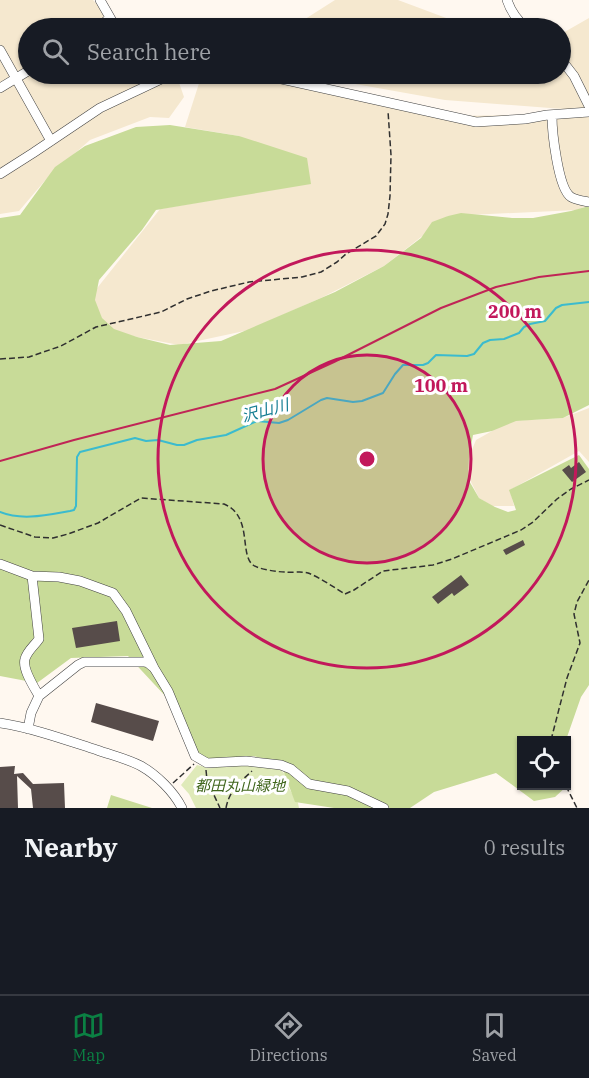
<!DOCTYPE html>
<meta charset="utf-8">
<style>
body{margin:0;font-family:"IBM Plex Serif","Noto Sans JP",serif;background:#242831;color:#f1f3f6}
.controls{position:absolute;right:18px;bottom:18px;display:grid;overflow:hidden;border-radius:0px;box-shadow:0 2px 4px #0004}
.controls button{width:54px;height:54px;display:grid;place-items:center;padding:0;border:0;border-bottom:2px solid #363941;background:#171b24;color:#f1f3f6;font:30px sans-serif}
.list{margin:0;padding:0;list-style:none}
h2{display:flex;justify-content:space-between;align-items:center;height:78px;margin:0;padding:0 24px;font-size:26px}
h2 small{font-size:20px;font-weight:400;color:#9ea1a6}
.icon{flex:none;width:33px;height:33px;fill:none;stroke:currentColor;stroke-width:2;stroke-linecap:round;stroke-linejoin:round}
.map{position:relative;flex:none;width:589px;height:808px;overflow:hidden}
.search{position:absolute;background:#171b24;box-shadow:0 2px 4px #0004;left:18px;right:18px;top:18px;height:66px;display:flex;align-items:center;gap:15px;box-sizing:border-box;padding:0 21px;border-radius:33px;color:#9ea1a6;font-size:22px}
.sheet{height:186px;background:#171b24}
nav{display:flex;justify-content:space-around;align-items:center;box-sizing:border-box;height:84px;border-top:2px solid #363941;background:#171b24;font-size:16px;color:#9ea1a6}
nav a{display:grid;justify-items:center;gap:3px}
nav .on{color:#0b8043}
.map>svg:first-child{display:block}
.farmland{fill:#f5e8cf}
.green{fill:#dfeab9}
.forest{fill:#c8db98}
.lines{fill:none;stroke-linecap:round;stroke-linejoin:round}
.stream{stroke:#3bbbce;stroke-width:2}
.building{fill:#574c4a}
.minor-casing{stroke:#414141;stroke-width:10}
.path{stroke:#303030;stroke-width:1.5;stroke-dasharray:6 3;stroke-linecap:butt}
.minor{stroke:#fff;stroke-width:9}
.rail{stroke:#c02556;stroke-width:2}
.ring{fill:none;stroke:#c2185b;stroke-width:3}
.labels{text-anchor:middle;stroke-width:6;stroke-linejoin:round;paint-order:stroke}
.park-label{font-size:15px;font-style:italic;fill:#41671e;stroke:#fff}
.water-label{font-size:16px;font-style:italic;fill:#167e93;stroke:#fff}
.centre{fill:#c2185b;stroke:#fff;stroke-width:3}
.ring-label{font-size:18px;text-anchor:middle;font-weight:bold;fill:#c2185b;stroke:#fff;stroke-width:6;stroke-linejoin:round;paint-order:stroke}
</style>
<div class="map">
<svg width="589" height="808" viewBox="0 0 589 808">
<rect width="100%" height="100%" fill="#fff8f0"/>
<!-- farmland -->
<path class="farmland" d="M0 0H93L103 11 114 28H28V74H176L184 97 169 118 150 117 90 140 48 177 19 211 0 214Z
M335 0H398L473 28H291Z
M589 18V111L445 100 299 74H560L561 34Z
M202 74H230L449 116 589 114V205L577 210 448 216 384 266 323 297 249 330 179 345 137 337 96 327 90 297 160 209 311 183 239 136 185 127Z
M589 408V462L579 451 510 490 514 506H492L479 498 468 476 469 457 476 440 510 421 563 418Z"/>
<!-- green -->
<path class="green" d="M243 764 279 769 282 771 286 776 287 785 298 803 299 808H196L189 794 181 785 197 765 209 768Z"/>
<!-- forest -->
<path class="forest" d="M170 125 239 136 307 158 311 184 156 210 142 230 99 280 95 300 102 318 114 329 137 337 170 345 221 341 335 292 384 266 421 238 432 222 448 216 461 213 512 218H533L571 211 589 206V405L563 418 516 421 492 431 473 435 469 457 468 479 479 498 495 507 508 512 516 510 509 490 579 455 589 469V685L581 697 566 740H522V786H566L567 780 568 785 555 797 534 801 496 773 434 792 410 808H334L295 802 280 762 253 756 217 763 197 756 168 699 128 656 71 658 37 683 0 676V218L20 215 55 167 85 146 136 127Z
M111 795 152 808H107Z"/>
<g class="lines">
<!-- stream -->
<path class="stream" d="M0 512C22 521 47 515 70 511L74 510 76 506 77 457 80 452 135 438 146 441 158 440 177 445H184L197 440 226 435 257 421 279 423 288 420 321 400 327 398 353 402 362 401 383 393 395 374 403 365H423L428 363 436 355 467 356 474 354 483 343 490 340 504 339 519 333 524 327 530 324 545 321 556 308 562 305 589 302"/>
</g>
<!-- building -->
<path class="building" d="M579 462 586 472 572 482 562 470 569 465 571 468Z
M523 540 525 545 506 555 503 550Z
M461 575 469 585 454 596 452 593 438 604 432 597Z
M117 621 120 641 76 648 72 628Z
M96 703 159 721 153 741 91 722Z
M15 766 14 774 23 773 33 784 64 783 65 808H33L31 789 17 776 18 808H0V767Z"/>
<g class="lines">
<!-- minor casing -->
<g class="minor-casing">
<path id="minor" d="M100 0 112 21 117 28
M507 0C511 12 517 20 526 28
M94 28 110 19
M0 50 51 141
M560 58 574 76 589 106
M259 74 476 122 525 119 547 115 589 112
M0 88 28 71
M552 116C552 131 558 189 571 197 576 200 584 201 589 202
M0 174 33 153 100 108 172 74
M0 564 32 576 59 577 80 581 113 593 126 611 154 668 168 691 195 756 207 763 246 761 281 765 291 769 309 784 348 791 384 808
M32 576 39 639C35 645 27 651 25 659 22 669 34 687 39 696
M0 723C33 728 66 740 97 750 111 755 128 759 141 766 157 775 174 792 182 808
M28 729 31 713 39 696 78 665 84 662H144L148 663 154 668"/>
</g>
<!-- path -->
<path class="path" d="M0 359 29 357 61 346 96 327 161 312 187 299 211 291 249 282 302 277 321 272 337 262 346 254 376 236 385 224 388 214 390 196 391 155 388 111
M0 525 35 537 53 538 68 534 98 523 141 498 224 504C253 516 239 554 253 565 258 569 277 572 285 572 292 573 301 571 308 573 319 577 335 588 345 594L354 590 383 571 433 565 452 559 521 530 533 522 557 499 571 489 589 480
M551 740 567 678 580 643 574 614 577 602 589 580
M206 770 207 780 220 808
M173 783 194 764
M566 786 577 808
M226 808C229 791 240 782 252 771"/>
<!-- minor -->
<use href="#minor" class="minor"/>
<!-- rail -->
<path class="rail" d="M0 461 74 440 275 389 334 362 441 308 496 287 539 277 589 271"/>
</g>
<!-- distance rings -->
<circle cx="367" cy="459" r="104" fill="#c2185b" fill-opacity=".12"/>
<g class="ring">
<circle cx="367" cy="459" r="104"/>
<circle cx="367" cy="459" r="209"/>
</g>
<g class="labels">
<!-- park labels -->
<g class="park-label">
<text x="240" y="791">都田丸山緑地</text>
</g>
<!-- water labels -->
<g class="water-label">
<text transform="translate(265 410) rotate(-15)" y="6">沢山川</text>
</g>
</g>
<circle cx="367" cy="459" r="9" class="centre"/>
<g class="ring-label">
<text x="515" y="318">200 m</text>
<text x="441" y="392">100 m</text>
</g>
</svg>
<div class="controls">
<button><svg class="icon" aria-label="locate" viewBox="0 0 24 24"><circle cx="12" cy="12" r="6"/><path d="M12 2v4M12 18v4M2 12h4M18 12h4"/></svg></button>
</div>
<div class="search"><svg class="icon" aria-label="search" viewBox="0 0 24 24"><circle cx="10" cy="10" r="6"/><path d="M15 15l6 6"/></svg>Search here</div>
</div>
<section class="sheet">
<h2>Nearby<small>0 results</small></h2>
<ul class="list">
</ul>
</section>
<nav>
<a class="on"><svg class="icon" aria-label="map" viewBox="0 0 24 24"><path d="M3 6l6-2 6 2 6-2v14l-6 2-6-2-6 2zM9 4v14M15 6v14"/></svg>Map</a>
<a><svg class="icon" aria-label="directions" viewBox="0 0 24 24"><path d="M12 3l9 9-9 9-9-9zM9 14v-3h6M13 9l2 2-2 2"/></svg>Directions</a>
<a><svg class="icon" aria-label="saved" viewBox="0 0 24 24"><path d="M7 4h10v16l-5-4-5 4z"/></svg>Saved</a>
</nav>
